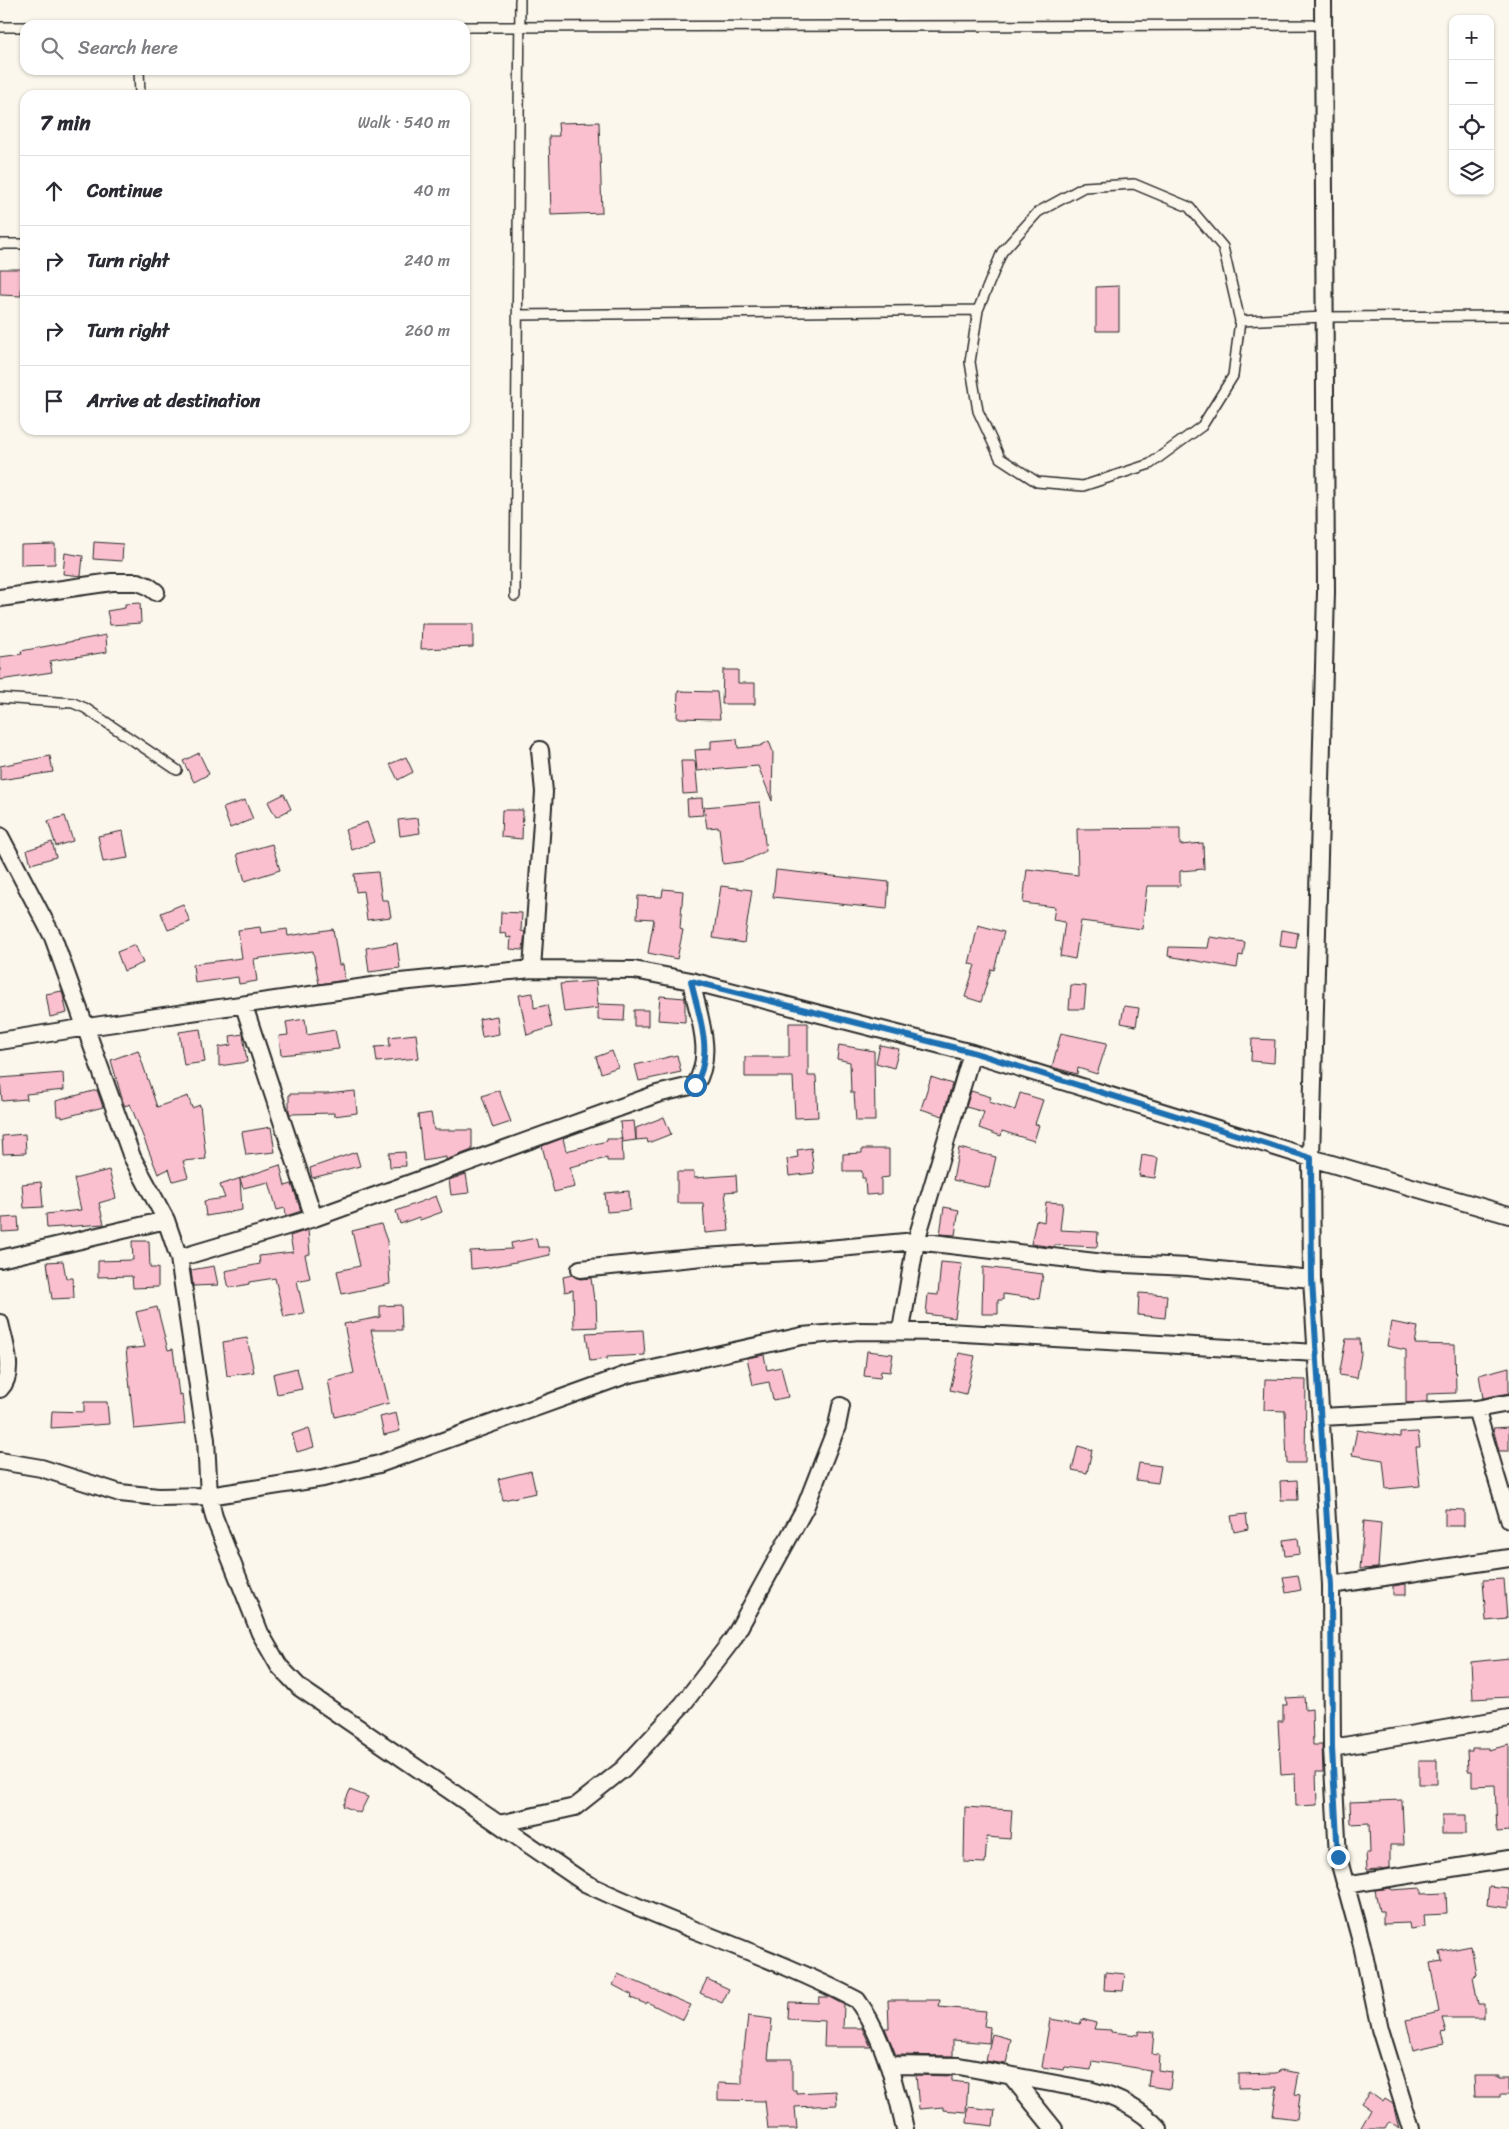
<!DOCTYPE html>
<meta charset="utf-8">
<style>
body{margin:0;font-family:Sriracha,sans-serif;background:#f2f2f3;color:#2b2b33}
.controls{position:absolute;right:15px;top:15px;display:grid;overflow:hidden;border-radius:10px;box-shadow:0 1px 4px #0004}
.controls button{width:45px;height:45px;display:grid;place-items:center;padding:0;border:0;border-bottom:1px solid #e1e1e2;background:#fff;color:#2b2b33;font:25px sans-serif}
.stop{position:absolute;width:15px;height:15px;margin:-11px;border:4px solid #1f6fb2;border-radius:50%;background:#fff}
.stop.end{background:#1f6fb2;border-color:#fff;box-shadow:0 1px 5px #0008}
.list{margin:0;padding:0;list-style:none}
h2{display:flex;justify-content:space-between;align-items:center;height:65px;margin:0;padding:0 20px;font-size:21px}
h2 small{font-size:16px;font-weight:400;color:#7c7c81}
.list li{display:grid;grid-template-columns:32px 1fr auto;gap:15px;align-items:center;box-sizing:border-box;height:70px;padding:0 20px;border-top:1px solid #e1e1e2}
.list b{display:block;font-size:19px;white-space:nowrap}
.list em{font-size:16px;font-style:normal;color:#7c7c81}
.icon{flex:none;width:28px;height:28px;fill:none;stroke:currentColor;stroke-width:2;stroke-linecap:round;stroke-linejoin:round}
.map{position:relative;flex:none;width:1509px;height:2129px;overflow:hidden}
.search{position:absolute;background:#fff;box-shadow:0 1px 4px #0004;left:20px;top:20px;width:450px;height:55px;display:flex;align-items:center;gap:12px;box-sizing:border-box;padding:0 18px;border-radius:15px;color:#7c7c81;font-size:19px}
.panel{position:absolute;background:#fff;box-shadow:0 1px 4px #0004;left:20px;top:90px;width:450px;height:345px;border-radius:15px}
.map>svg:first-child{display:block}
.building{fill:#fac0d0;stroke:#2b2b2b}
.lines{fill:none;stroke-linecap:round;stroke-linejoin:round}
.lane-casing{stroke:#2b2b2b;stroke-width:12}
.street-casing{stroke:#2b2b2b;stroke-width:20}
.lane{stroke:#fbf7ec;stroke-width:9}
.street{stroke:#fbf7ec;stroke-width:16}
.route{stroke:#1f6fb2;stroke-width:6}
</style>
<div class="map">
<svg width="1509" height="2129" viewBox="0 0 1509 2129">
<rect width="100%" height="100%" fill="#fbf7ec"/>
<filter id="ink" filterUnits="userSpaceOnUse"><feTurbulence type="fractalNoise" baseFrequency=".02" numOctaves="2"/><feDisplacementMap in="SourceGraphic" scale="10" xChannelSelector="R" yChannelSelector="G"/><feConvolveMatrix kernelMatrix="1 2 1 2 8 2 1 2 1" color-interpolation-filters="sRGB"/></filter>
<g filter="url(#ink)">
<!-- building -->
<path class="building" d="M599 122 602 213 551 215 549 136H559L558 123Z
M0 269H22L21 296 0 295Z
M1119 286V331H1096V287Z
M94 542 123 544 122 561 93 559Z
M55 544V564L21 565V545Z
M65 553 83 556 81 576 63 574Z
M140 603 141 623 110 625 107 611 125 608V604Z
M422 624H473V647L421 649Z
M106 635 107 652 50 661 52 672 0 680V657L22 654 21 651Z
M723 670H738V683H755V704H722Z
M678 691 717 692 720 719 677 718Z
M737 739 738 748 760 746 769 741 773 752 772 801 758 766 697 771 695 750 711 749V741Z
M199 753 209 774 194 782 183 761Z
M50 756 53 772 0 780V766Z
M406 757 413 772 398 780 390 764Z
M681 761H695L698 793 683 794Z
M284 794 291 809 276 817 268 802Z
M702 798 703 815 688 816 687 799Z
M245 800 253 819 230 828 223 808Z
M760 802 766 851 745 861 723 864 719 827 707 828 704 807Z
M502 810H523L522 839 501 837Z
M65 816 73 841 56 846 48 821Z
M418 818 420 833 400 836 398 820Z
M367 822 374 842 352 850 345 830Z
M1180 828V845L1203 843 1204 869 1180 871V886H1147L1142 929 1081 921 1075 959 1060 956 1065 922 1053 920 1055 907 1023 903 1027 869 1078 875 1077 829Z
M123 831 128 858 103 862 98 836Z
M52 842 56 857 31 864 27 850Z
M272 844 280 870 245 881 237 854Z
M776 870 889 882 887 909 773 897Z
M378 872 382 900H388L391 917 367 920 363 891 356 892 354 874Z
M721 886 752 890 744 943 713 938Z
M663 889 683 891 680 929 683 930 677 959 648 953 654 919 637 918 638 896 662 897Z
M183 904 190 922 168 930 161 913Z
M501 912 522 913 521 931 525 932 523 950 510 949 511 937 507 938 506 933 500 934Z
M978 925 1004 932 994 970 991 969 981 1002 965 997 975 965 969 964Z
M260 927 261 933 287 929 288 936 333 929 339 965 343 964 345 980 319 984 313 951 254 959 257 981 239 984 238 977 195 983 193 964 242 958 238 930Z
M1282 930 1298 933 1296 948 1280 946Z
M1210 937 1245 942 1243 956 1239 955 1237 968 1168 956 1169 947 1208 948Z
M397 943 400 968 369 972 366 948Z
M135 945 143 963 124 971 117 952Z
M596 981 598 1008 564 1012 560 984Z
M1071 985 1086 986 1084 1009H1069Z
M62 991 67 1013 50 1017 46 994Z
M533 993 534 1008 547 1005 552 1027 527 1035 519 995Z
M660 996 685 998V1022L658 1020Z
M598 1004 625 1005 624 1021 598 1020Z
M1124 1006 1139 1008 1136 1026 1121 1023Z
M634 1010H648V1026H634Z
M497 1016 499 1034 482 1037 479 1019Z
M305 1019 307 1035 335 1030 339 1049 281 1055 279 1036 288 1035 286 1022Z
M789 1023H808V1076H816L818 1117 795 1118 793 1077H745V1057H789Z
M200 1029 205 1062 184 1065 179 1032Z
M1061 1033 1107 1043 1097 1074 1078 1068 1077 1074 1052 1067Z
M243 1034 247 1062 219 1066V1047L231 1045 230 1036Z
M416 1034 419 1058 377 1062 375 1047 390 1046 389 1037Z
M1252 1039 1275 1040 1274 1063 1251 1061Z
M839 1045 874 1051 875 1121H856L854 1093H851L850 1062 837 1059Z
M880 1045 899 1049 894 1068 876 1063Z
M138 1050 157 1107 188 1096 192 1108 200 1105 206 1159 183 1161 188 1177 173 1181 169 1169 158 1174 130 1104 125 1106 123 1102 111 1060Z
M612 1051 618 1067 601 1073 596 1057Z
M677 1055 681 1072 639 1081 635 1065Z
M63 1073 64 1090 26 1094 27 1099 2 1101 0 1078Z
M931 1077 952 1084 943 1116 921 1109Z
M97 1090 103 1107 62 1118V1116H57L56 1101Z
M499 1090 511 1122 493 1128 482 1096Z
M355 1091 357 1113 334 1116V1113L290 1114 289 1111V1094H327Z
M971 1091 991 1097 989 1102 1015 1110 1020 1093 1043 1100 1035 1124 1039 1125 1034 1141 1002 1131 1001 1136 979 1128 984 1112 966 1107Z
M431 1113 434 1130H472V1150L446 1160V1157L423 1161 418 1115Z
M664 1117 671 1134 648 1143 647 1139 636 1140V1128Z
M634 1121 636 1140 622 1142 620 1122Z
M271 1127 275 1152 246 1155 242 1132Z
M25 1134 26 1153 3 1154 2 1136Z
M563 1138 566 1151 607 1141V1139H622L623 1161H607V1158L570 1167 575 1187 554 1192 542 1146Z
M811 1148 814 1173 789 1176 787 1159 798 1157 797 1150Z
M959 1148 996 1157 989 1188 953 1180Z
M862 1149H889V1177L881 1178V1194L866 1195 865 1178H862V1171H843V1154L862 1153Z
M356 1152 360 1166 312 1178 310 1168Z
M405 1152 406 1166 390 1167 389 1153Z
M1142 1155 1158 1158 1155 1178 1139 1176Z
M280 1165 285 1186 292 1184 301 1211 286 1216 285 1208 277 1210 269 1182 243 1188 240 1179 242 1210 206 1216 204 1201 225 1198 220 1185Z
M109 1170 116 1198 99 1203 104 1224 47 1228 46 1214 81 1210 74 1179Z
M677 1172H694V1178L736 1175 737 1191 725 1192 729 1231 705 1233 703 1203H677Z
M466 1174 469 1193 451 1195 449 1180Z
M41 1182 43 1207 24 1208 22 1184Z
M629 1191 630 1210 607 1212 605 1193Z
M436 1196 442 1212 420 1220 419 1217 400 1224 396 1211Z
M1046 1202 1063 1203 1060 1230 1098 1232 1097 1247 1055 1245 1054 1247 1031 1244 1036 1220 1044 1222Z
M944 1207 959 1210 955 1235 940 1234Z
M18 1217 19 1231 2 1232V1218Z
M381 1224 387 1241 390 1284 342 1294 337 1271 360 1266 352 1231Z
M308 1230 310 1254 305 1255 310 1278 297 1281 304 1313 284 1317 275 1278 249 1282V1284L229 1288 225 1271 260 1264 259 1256 293 1252 290 1236Z
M536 1238 538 1247H549L550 1255 491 1267 471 1269 470 1251 512 1249 511 1243Z
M132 1241H149L150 1268H158V1287L133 1288 132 1276 98 1277V1261L133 1260Z
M63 1261 66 1278H73L74 1298 52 1299 47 1262Z
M941 1262 962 1264 955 1318 926 1314 928 1294 938 1295Z
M214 1266 218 1285 193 1286 191 1270Z
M983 1267 1043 1274 1039 1299 1003 1294V1300H998V1314H982Z
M572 1275 580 1279 591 1278 594 1300H596L597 1327 574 1328 573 1290 565 1292 563 1277Z
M1139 1293 1167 1295 1165 1318 1138 1315Z
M401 1305 402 1330H371L389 1403 335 1417 328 1380 354 1373 344 1324 380 1317V1306Z
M157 1307 168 1350 173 1349 179 1395 182 1394 185 1424 134 1429 126 1349 145 1347 136 1312Z
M1391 1322 1418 1327 1415 1344 1455 1345 1456 1393 1427 1394V1402L1406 1403V1350L1387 1346Z
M643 1330 645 1355 607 1357V1359L590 1361 586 1333Z
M247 1338 254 1372 227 1376 223 1342Z
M1346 1339H1360L1361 1354 1357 1378 1339 1375Z
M867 1351 893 1354 890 1372 881 1371 880 1378 864 1376Z
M959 1353 975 1356 966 1394 950 1390Z
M764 1355 767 1370 781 1367 788 1397 773 1400 769 1382 753 1385 747 1358Z
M1509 1367V1393L1483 1398 1479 1375Z
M297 1368 302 1389 277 1394 273 1374Z
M1265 1379 1306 1380 1305 1463H1287L1285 1411 1264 1410Z
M84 1402H107L109 1424 51 1428 52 1411 84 1412Z
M396 1413 400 1431 384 1435 380 1417Z
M1509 1427V1451H1499L1493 1428Z
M309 1428 314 1447 297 1452 292 1434Z
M1357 1430 1400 1437V1433L1418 1432 1420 1447H1416L1420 1486 1386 1489 1383 1460 1352 1455Z
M1078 1446 1092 1450 1087 1473 1072 1470Z
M1139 1463 1161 1466 1158 1483 1136 1480Z
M531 1471 536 1493 503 1500 498 1479Z
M1297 1480 1298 1500H1281L1280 1481Z
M1445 1509 1464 1510V1526H1445Z
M1246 1514 1248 1529 1234 1532 1231 1516Z
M1364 1521 1381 1523 1378 1568 1360 1569Z
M1298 1538 1300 1554 1285 1556 1283 1540Z
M1298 1575 1301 1590 1286 1593 1283 1577Z
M1504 1579 1507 1619 1486 1621 1483 1580Z
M1406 1584V1595H1393V1586Z
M1509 1658V1697L1473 1699 1471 1662Z
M1304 1697 1305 1710 1312 1709 1313 1745H1322L1323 1772H1316L1317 1805 1296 1806 1295 1774 1281 1775 1278 1721H1283V1705H1287L1286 1698Z
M1509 1745V1831L1497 1832 1495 1785 1472 1786V1771H1468L1467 1751H1472V1748H1488V1750Z
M1419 1760H1437V1784H1419Z
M350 1790 368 1797 360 1813 343 1806Z
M1402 1800 1404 1845H1390V1868L1367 1870 1366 1853H1370L1369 1823 1351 1824 1350 1802Z
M965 1807 1012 1810 1010 1839 987 1837 985 1863 964 1862Z
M1442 1815H1466V1834H1442Z
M1489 1886 1509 1888V1908L1487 1905Z
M1391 1888V1890L1421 1888V1894L1446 1893 1447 1914 1424 1915 1425 1927 1410 1929 1409 1923 1383 1924V1911H1379L1375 1890Z
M1471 1946 1476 1975 1473 1976 1478 2004H1484V2018H1442L1446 2032 1441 2033 1444 2043 1413 2050 1406 2020 1439 2012 1430 1963 1442 1961 1440 1952Z
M1105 1972 1125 1974 1123 1991 1104 1990Z
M618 1974 691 2005 683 2020 647 2002 646 2004 631 1998 632 1995 613 1985Z
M707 1979 729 1989 722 2003 700 1993Z
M819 1997H829L844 2005 843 2028H862L871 2047H824L825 2021 788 2019 789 2002 818 2003Z
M888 2000H940L939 2007 986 2011 984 2026 990 2027 989 2043 953 2040V2056L896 2055 885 2028H889Z
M748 2016 772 2019 768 2059H792V2090H796V2093L836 2091 837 2105 795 2107 797 2129H768L765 2101 718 2100V2083L742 2084V2050H744Z
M1050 2019 1080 2024 1082 2019 1096 2023 1094 2029 1111 2030V2032L1138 2035 1139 2031 1154 2032 1152 2054 1159 2055 1158 2070 1172 2072 1170 2089 1148 2086 1150 2070 1092 2061 1091 2070 1065 2067 1064 2070 1042 2067Z
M992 2034 1011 2039 1006 2064 986 2061Z
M1281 2070 1299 2073 1295 2094 1300 2095 1297 2119 1273 2116 1277 2087 1238 2088V2074L1276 2073Z
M916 2075 952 2076V2081L968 2083 966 2112 943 2110V2107L919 2109Z
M1474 2076H1500V2078H1509V2094H1500V2097H1475Z
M1369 2092 1383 2102 1385 2099 1393 2104 1399 2129 1389 2122 1385 2129H1360L1371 2110 1361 2103Z
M968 2107 995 2110 993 2126 967 2123Z"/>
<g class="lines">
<!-- lane casing -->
<g class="lane-casing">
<path id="lane" d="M0 27H25
M465 27 1323 25
M139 70 140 95
M1134 184 1189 207 1223 247 1240 321 1233 376 1202 426 1150 464 1083 486 1037 482 1000 458 978 411 970 362 978 310 1002 252 1038 212 1084 187Z
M0 244H25
M517 315 978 310
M1240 321 1324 317 1509 316
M515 596 520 0
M0 698 73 703 85 708 177 770"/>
</g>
<!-- street casing -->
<g class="street-casing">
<path id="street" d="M0 598 112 582H138L148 586 156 592
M0 836 53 937 132 1157 166 1220 179 1258 206 1440 209 1496 214 1517 260 1633 279 1666 300 1688 585 1883C673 1926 769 1954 857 2000 884 2037 895 2084 905 2129
M532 969 544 792 540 750
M244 1006 314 1218
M0 1041 87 1027 400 982 532 969 634 970 691 981 972 1053 1311 1158 1509 1215
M179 1258 314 1218 657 1094 695 1085C715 1055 698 1014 691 981
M0 1259 166 1220
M580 1269 703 1257 806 1251 916 1241 1104 1263 1188 1267 1312 1279 1311 1158 1326 592 1323 0
M1312 1279 1331 1585 1332 1748 1338 1857 1362 1945 1380 2029 1411 2129
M0 1323C4 1342 16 1373 0 1389
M901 1330 916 1241 972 1053
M1476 1409 1509 1519
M1321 1417 1476 1409 1509 1403
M0 1461 41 1468 120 1493 158 1497 209 1496 323 1478 379 1464 626 1375 802 1336 859 1331 947 1332 1317 1353
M1331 1585 1509 1558
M1332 1748 1509 1718
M499 1824 575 1807 623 1769 683 1704 733 1639 805 1508 837 1426 841 1406
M1345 1885 1509 1859
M890 2065 959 2066 1089 2090C1116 2097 1140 2108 1159 2129
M1012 2077 1054 2129"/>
</g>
<!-- lane -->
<use href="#lane" class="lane"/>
<!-- street -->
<use href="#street" class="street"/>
</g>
</g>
<g class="lines" filter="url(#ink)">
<!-- route -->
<path class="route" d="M695 1085C715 1054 698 1014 691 981L972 1052 1311 1158 1312 1280 1331 1586 1332 1748 1338 1857"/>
</g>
</svg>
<div class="controls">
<button>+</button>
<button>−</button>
<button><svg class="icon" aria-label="locate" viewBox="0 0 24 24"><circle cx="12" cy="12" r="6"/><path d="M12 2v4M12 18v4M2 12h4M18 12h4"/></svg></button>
<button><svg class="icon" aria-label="layers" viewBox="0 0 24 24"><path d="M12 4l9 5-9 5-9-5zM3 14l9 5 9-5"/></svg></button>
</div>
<div class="stop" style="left:695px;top:1085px"></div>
<div class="stop end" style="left:1338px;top:1857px"></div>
<div class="search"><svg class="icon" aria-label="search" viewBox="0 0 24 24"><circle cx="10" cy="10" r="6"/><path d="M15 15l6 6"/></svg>Search here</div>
<section class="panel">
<h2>7 min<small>Walk · 540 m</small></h2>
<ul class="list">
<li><svg class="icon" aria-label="ahead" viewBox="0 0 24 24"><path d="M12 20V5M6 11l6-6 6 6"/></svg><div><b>Continue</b></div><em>40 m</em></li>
<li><svg class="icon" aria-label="right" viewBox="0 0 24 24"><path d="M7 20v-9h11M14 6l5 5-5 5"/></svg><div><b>Turn right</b></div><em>240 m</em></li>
<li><svg class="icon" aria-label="right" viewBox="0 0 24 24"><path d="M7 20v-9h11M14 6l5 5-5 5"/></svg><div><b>Turn right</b></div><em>260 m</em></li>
<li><svg class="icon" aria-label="arrive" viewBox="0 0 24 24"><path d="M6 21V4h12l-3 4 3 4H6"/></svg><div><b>Arrive at destination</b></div></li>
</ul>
</section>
</div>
